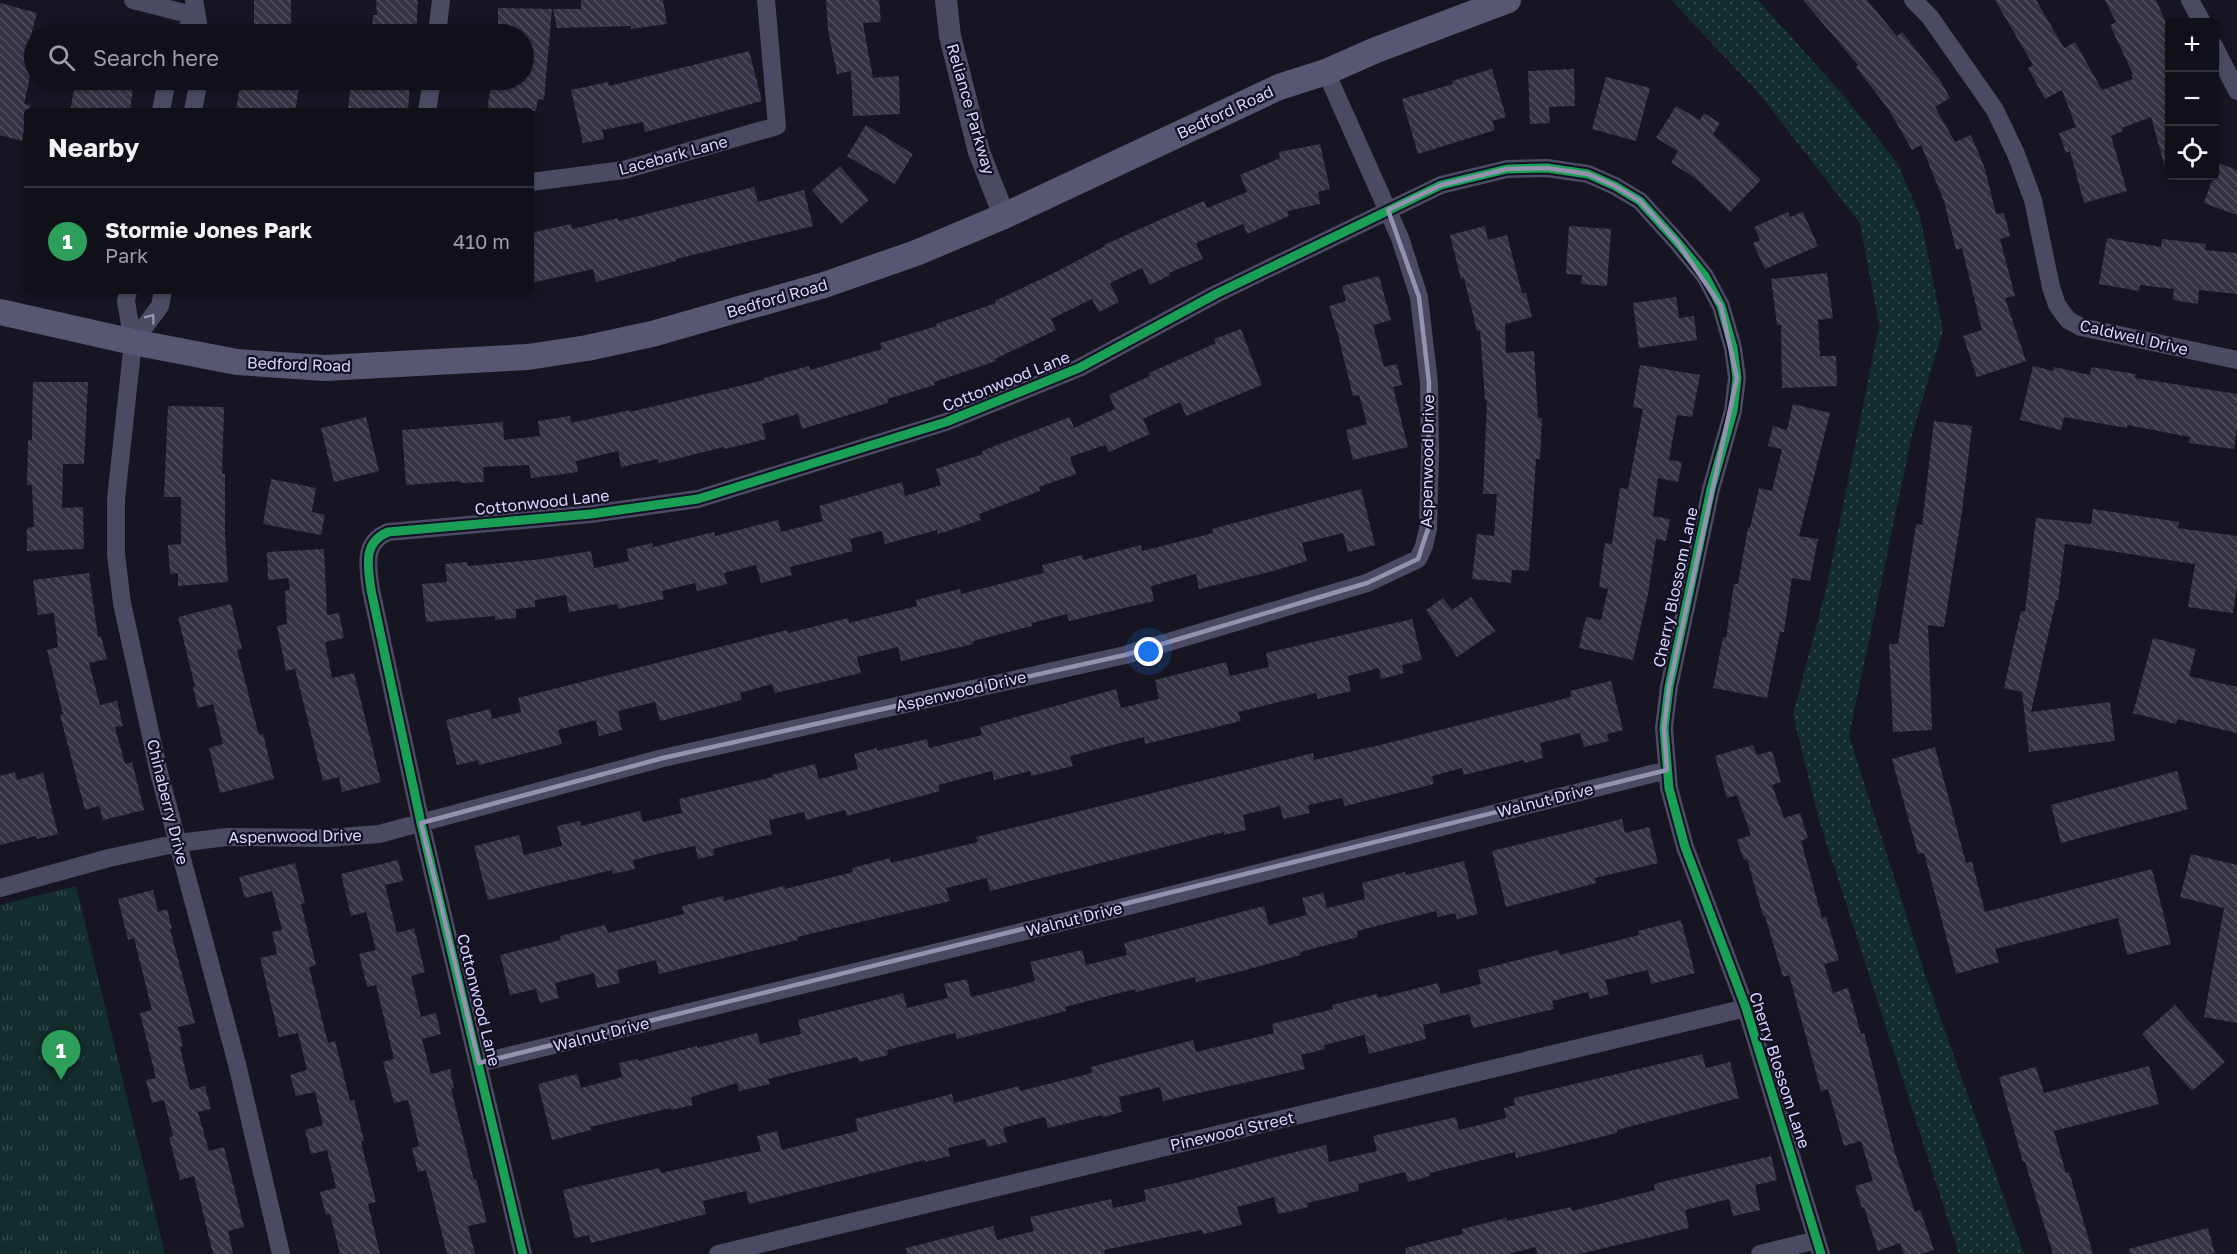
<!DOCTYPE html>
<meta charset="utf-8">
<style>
body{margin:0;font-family:"Golos Text",sans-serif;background:#1e1e26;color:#f1f3f6}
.controls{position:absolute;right:18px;top:18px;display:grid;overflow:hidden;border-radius:6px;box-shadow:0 2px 4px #0004}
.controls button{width:54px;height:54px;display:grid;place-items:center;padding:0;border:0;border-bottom:2px solid #303038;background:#101019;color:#f1f3f6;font:30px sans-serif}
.you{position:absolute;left:1149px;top:652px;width:21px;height:21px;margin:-15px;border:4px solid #fff;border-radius:50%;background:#1a73e8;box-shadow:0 0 0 9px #1a73e833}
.badge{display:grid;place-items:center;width:39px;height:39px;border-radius:50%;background:#7c3aed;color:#fff;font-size:20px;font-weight:700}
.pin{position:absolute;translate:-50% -50px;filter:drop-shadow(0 2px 3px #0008)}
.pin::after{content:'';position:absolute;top:32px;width:21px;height:18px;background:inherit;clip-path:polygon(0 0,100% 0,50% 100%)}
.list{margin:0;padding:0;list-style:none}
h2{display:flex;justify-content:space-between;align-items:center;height:78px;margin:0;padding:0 24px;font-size:26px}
h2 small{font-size:20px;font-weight:400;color:#9c9da2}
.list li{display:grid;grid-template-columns:39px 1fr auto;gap:18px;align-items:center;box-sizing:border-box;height:108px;padding:0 24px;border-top:2px solid #303038}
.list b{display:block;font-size:22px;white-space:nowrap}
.list p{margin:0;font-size:20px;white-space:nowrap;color:#9c9da2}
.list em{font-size:20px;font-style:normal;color:#9c9da2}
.icon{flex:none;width:33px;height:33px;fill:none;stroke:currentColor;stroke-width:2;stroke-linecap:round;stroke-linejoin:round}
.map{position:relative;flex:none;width:2237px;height:1254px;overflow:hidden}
.search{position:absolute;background:#101019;box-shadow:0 2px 4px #0004;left:24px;top:24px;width:510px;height:66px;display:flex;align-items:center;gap:15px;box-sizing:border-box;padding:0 21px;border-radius:33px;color:#9c9da2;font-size:22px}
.panel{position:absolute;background:#101019;box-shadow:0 2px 4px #0004;left:24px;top:108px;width:510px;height:186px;border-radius:6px}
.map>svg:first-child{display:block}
.grass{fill:url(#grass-dots)}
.park{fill:url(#park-tufts)}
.building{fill:url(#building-back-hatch)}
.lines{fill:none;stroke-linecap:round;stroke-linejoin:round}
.minor{stroke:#4a4a62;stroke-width:18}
.tertiary{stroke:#4a4a62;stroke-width:22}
.secondary{stroke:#575773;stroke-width:26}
.cycleway-casing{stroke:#131026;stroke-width:13}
.cycleway{stroke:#1a9f57;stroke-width:9}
.oneway{stroke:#9290b0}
.marked{fill:none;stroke:#9592b1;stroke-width:4.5;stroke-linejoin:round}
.labels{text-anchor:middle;stroke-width:4.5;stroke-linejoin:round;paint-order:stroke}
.street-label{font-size:16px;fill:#d9d6fe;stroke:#131026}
</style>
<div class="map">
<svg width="2237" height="1254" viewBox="0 0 2237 1254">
<defs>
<pattern id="grass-dots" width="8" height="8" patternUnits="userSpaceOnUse" patternTransform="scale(1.5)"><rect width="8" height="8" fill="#132c2c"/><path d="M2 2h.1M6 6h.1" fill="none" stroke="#354a4c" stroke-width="1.8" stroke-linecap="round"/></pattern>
<pattern id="park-tufts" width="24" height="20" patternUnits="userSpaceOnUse" patternTransform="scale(1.5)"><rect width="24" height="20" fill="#132c2c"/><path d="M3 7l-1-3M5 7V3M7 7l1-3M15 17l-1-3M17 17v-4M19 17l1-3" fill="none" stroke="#354a4c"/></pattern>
<pattern id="building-back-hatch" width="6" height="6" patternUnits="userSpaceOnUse" patternTransform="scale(1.5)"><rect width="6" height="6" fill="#343343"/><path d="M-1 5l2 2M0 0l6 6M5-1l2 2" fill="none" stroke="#51505f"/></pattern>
</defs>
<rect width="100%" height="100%" fill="#161521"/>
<!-- grass -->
<path class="grass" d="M1671 0H1758L1845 97 1898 164 1920 216 1943 330 1912 435 1849 736 1927 980 2024 1254H1959L1819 820 1793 715 1827 585 1879 326 1860 223 1757 91Z"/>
<!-- park -->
<path class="park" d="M76 886 165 1254H0V905Z"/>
<!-- building -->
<path class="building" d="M254 0H291V34H254Z
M376 0H418L416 34H372L373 15H377Z
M581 0H663L667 24 631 29V26L557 28 553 9H581Z
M826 0H879L881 22 863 23 873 78 899 76 900 114 853 116 851 71 837 74 828 30Z
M1803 0H1867L1897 36 1902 32 1940 80 1950 98 1935 107 1955 142 1971 135 1985 169 1996 214 2004 213 2010 236 2000 239 2015 296 2005 298 2026 361 1977 377 1963 336 1982 330 1962 248 1956 250 1944 201 1921 145 1912 150 1889 110 1856 67 1858 65Z
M1995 0H2036L2064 48 2075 42 2102 90 2133 79 2131 74H2133L2110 25 2116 22 2105 0H2156L2169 30V167H2165L2151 117 2122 128 2123 131 2111 136 2127 191 2084 203 2070 151 2066 153 2059 133 2076 127 2062 90 2045 99 2028 68 2033 65Z
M0 3 37 13 25 57 34 59 24 104 31 105 29 111H27L22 141 0 135Z
M498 8 552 9 544 100 538 99 536 111H487L492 80H524V34H498Z
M749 51 762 101 645 132 643 122 602 130 604 139 583 143 571 90 608 82 609 86Z
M1492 69 1506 117 1492 121 1495 130 1418 154 1402 99 1453 84 1452 81Z
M1574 69 1575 106 1549 107 1550 123 1530 124 1528 71Z
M1606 77 1650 88 1636 141 1592 129Z
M76 80H134L130 111H70Z
M241 80H281L300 82 295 111H236Z
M351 80H401V83L410 84 408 111H348Z
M1676 106 1700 120 1704 113 1720 123 1713 134 1761 180 1730 212 1694 177 1671 163 1678 151 1656 138Z
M866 125 913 154 895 184 847 156Z
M1320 144 1330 189 1318 192 1320 204 1287 211 1289 216 1247 234 1243 224 1196 243 1203 259 1169 273 1170 275 1150 285 1142 268 1110 283 1119 302 1099 312 1092 299 1051 319 1056 330 995 359 996 361 934 382 935 385 887 399 888 403 802 429 798 414 762 424 766 439 725 449 724 447 659 463 658 459 621 467 618 451 576 461 578 472 531 478 529 465 483 467 484 482 460 483V481L406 485 402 430 503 422 504 440 540 436 538 421 570 416 571 423 630 410V412L764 380V378L809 366 810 370 882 349 880 343 937 326 936 324 996 303 995 301 1054 273 1105 246 1104 245 1164 218 1204 201 1207 208 1247 192 1240 175 1280 158 1279 152Z
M2218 163 2237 170V215L2204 203Z
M840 166 869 200 841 224 812 190Z
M754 187 758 202 804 190 813 226 676 259V261L596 282 593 269 531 283V233L571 224 572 229 618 218 619 221Z
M1788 212 1790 217 1803 212 1818 246 1765 269 1753 243 1760 240 1754 227Z
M1485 226 1488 240 1507 235 1522 293H1526L1532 317 1505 324 1506 353 1534 351 1538 418H1542L1540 459H1536L1529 571 1512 570 1511 583 1472 579 1477 534 1494 536 1497 494H1483L1487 400H1485L1480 330 1477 331 1464 278 1461 279 1450 235Z
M1569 226 1611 229 1607 286 1581 284 1582 275 1566 274Z
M2107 238 2161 247 2162 239 2206 244 2205 250 2237 253V294L2199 290 2198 304 2173 300 2174 289 2140 285 2139 291 2099 284Z
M1827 273 1833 318 1818 320 1820 356H1836L1837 386 1782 388 1781 325H1777L1771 279Z
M1379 276 1391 320 1373 325 1384 367 1397 364 1402 385 1393 387 1408 447 1353 460 1346 430 1367 424 1359 395 1353 396 1338 335 1329 306 1346 301 1342 286Z
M1676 297 1679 318 1694 316 1697 340 1639 348 1633 303Z
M1241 329 1262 385 1186 416 1180 402 1143 419 1150 434 1109 452 1105 445 1070 457 1076 474 1039 487 1040 491 979 514 981 520 938 534 937 530 885 544 882 531 850 539 853 551 790 567 792 575 761 583 756 565 724 573 727 584 697 591 695 583 662 591 664 599 618 609 617 604 569 612 566 595 535 600V607L516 609V618L495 620V616L426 622 422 584 447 582 445 564 467 562 468 566 542 559 591 551 594 568 629 561 626 549 652 543 653 547 714 532 715 536 778 520 781 532 823 521 819 506 902 482 905 496 941 485 936 469 983 454 982 451 1070 417 1074 428 1115 409 1109 395 1150 376 1149 373 1216 343 1214 339Z
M1640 365 1700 375 1692 417 1677 415 1669 460 1682 462 1678 482 1658 478 1653 516 1670 519 1666 541 1656 539 1648 594 1633 660 1579 648 1586 617 1601 620 1608 589 1599 587 1605 543 1612 544 1620 488 1628 489 1643 409 1633 407Z
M2033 366 2053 371 2054 367 2090 375 2091 367 2136 374 2135 378 2237 394V427L2234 449 2189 443 2190 437 2127 425V428L2064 417 2061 430 2020 420Z
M33 382H88L84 464H63L62 508 83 507 84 549 27 551V528L34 527 32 485H27L28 440H32Z
M1793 404 1830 413 1799 536 1818 539 1810 581 1792 578 1784 632H1780L1767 698 1713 688 1723 637 1726 638 1734 584H1738L1748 528H1750L1759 488 1772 491 1782 449 1768 446 1773 426 1787 430Z
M168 406 224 407 222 474H225V534L228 582 178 586V573L170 574 168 545 181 544V497H164Z
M366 417 379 471 334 482 321 428Z
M1934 421 1972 426 1962 512 1944 627 1928 625 1932 730 1893 732 1889 644H1898L1916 524 1922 525Z
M271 479 316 488 312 512 325 515 321 535 263 524Z
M1361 489 1375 545 1348 552 1343 533 1302 543 1307 561 1269 572 1199 589 1196 574 1151 586 1154 601 1069 621 1067 614 1032 623V626L973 641V644L901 661 898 647 857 657 861 673 775 693 772 684 740 693 742 700 660 721 655 702 618 711 622 730 599 736 596 720 558 730 562 744 479 765 478 760 457 765 446 720 490 709 492 719 521 712 518 698 787 630 788 633 848 618 849 623 917 606 916 600 960 589 961 594 1044 573 1042 565 1082 555 1083 560 1141 545 1142 551 1213 533 1212 529Z
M2093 509 2179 522 2178 528 2237 536V586L2233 613 2188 607 2195 564 2065 544 2058 600H2056L2031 712 2110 702 2115 741 2029 752 2022 692 2004 688 2021 611 2025 612 2036 518 2091 524Z
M324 549 327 615 339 613 344 638 325 642 332 678 354 673 381 782 342 792 339 777 323 781 295 669 286 671 277 626 287 624 285 591 290 589 288 578 268 580 267 552Z
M89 573 98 637 101 636 107 659 89 663 100 705 117 701 123 726 115 727 125 764 132 762 144 810 103 820 99 806 85 810 60 715 63 714 47 650 58 647 54 613 38 615 33 580Z
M1471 597 1495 631 1457 657 1426 610 1443 598 1452 610Z
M231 604 242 649 237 650 259 735 263 734 274 779 220 793 209 748 223 744 213 704 198 708 193 687H195L178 617Z
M1412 619 1422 660 1402 665 1404 673 1381 679 1379 668 1348 676 1351 691 1318 699 1316 693 1238 712 1241 721 1145 744 1144 737 1070 756 1073 766 1031 776 1030 771 994 780 992 771 938 785 940 791 847 816 845 810 806 820 804 812 769 820 772 834 713 849 714 855 698 859 695 846 666 852 633 860 635 869 613 874 612 870 488 900 474 846 519 835 524 855 562 846 557 826 580 821 581 826 640 811 643 822 682 813 679 799 773 777 772 775 815 764 819 779 858 769 854 754 877 748V751L927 739 929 748 982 735 980 727 1116 689 1121 708 1159 699 1155 680 1226 662 1230 676 1269 667 1266 653Z
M2153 638 2196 649 2189 676 2237 687V733L2178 719 2176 724 2133 713Z
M1611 681 1623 730 1607 734 1609 741 1584 747 1580 733 1540 743 1543 758 1524 763V760L1464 775 1462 768 1432 776 1434 784 1345 806 1342 798 1308 805 1310 813 1283 819 1280 806 1243 815 1246 830 1224 835V832L990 891 987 878 946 888 950 901 797 937 798 940 659 974 656 960 617 970 620 983 597 988 594 973 555 983 559 998 540 1003 536 989 510 995 500 955 561 940 560 936 605 925 608 933 684 914 682 906 723 896 724 901 784 886 785 889 853 872 852 868 890 858 891 863 978 842 976 837 1313 753 1314 760 1376 746 1571 697 1570 691Z
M1753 745 1757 755 1772 751 1781 782 1772 785 1784 818 1800 813 1808 838 1801 841 1822 918 1826 917 1839 960 1824 964 1833 993 1848 988 1861 1034 1864 1033 1895 1153 1915 1212 1920 1210 1934 1250 1921 1254H1904L1900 1243 1878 1251 1864 1207 1862 1208 1855 1186 1873 1181 1861 1141 1844 1146 1828 1089 1821 1091 1789 975 1783 977 1765 916H1763L1747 859 1744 860 1737 840 1751 835 1737 795 1727 798 1715 756Z
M1935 747 1966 863 1972 862 1985 912 2152 869 2171 944 2127 955 2118 918 1995 949 1999 962 1956 974 1924 853 1918 854 1892 759Z
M2177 771 2188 809 2061 843 2051 805Z
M15 772 17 780 43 773 58 834 37 839 36 836 0 845V776Z
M1622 819 1625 833 1649 827 1658 863 1595 878 1596 883 1506 907 1492 851Z
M2191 854 2237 865V1023L2204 1017 2224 908 2180 897Z
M398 860 403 881 385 885 397 933 414 928 425 972 411 976 421 1017 436 1013 441 1034 422 1039 431 1074 450 1069 454 1088 451 1089 474 1180 476 1179 487 1222 468 1226 475 1254H447L426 1170 418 1172 412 1148 419 1146 408 1100 394 1103 383 1062 394 1059 376 985 367 987 359 954 376 950 366 912 351 916 341 874Z
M1464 861 1478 914 1457 919 1455 913 1438 917 1436 911 1357 931 1358 937 1300 952 1301 955 1238 972 1196 982 1195 977 1136 992 1135 989 1065 1007 1066 1011 1001 1028 957 1039 955 1033 887 1050 888 1055 859 1062 857 1057 768 1079 770 1084 739 1091 737 1083 691 1097 693 1105 671 1110V1108L590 1127 591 1130 552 1140 538 1084 577 1074 581 1088 622 1077 619 1063 638 1059V1061L697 1046V1048L757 1033 760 1044 801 1034 798 1020 903 993 907 1008 948 998 944 984 967 979 971 997 1013 987 1035 981 1030 962 1082 950 1086 965 1127 955 1124 943 1264 906 1269 925 1307 915 1302 898 1323 893 1327 908 1365 899 1362 883 1405 872 1406 875Z
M295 863 305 903 301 904 316 965 309 967 328 1043 335 1041 350 1101 354 1100 364 1141 361 1142 376 1202 368 1204 380 1254H340L330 1214 326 1215 320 1192 336 1188 327 1150 311 1154 305 1130 323 1125 315 1092 296 1096 290 1075 307 1070 298 1033 279 1037 260 958 277 954 272 932 282 930 272 891 245 898 239 877Z
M153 890 158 912 167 909 172 929H170L195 1023 178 1027 183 1046 180 1047 190 1090 205 1086 211 1109 198 1112 209 1151 224 1147 244 1227 228 1231 233 1254H213L194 1176 180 1180 169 1137 173 1136 164 1100 152 1103 146 1080 156 1078 140 1013 152 1010 134 938 128 940 118 899Z
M1681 920 1695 973 1651 984 1648 970 1605 980 1609 994 1590 999 1588 992 1552 1001 1554 1009 1473 1028 1469 1014 1423 1025 1426 1039 1369 1054 1364 1035 1324 1045 1325 1049 1301 1055 1305 1069 1163 1101 1160 1087 1119 1097 1122 1112 1103 1117 1102 1115 1048 1128 1045 1117 1003 1128 1007 1142 987 1147 985 1139 948 1148 950 1156 925 1162V1160L749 1204 746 1191 703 1201 706 1214 591 1243 589 1235 575 1238 563 1190 659 1168 661 1173 761 1151 757 1136 777 1131 782 1150 858 1131 855 1119 952 1094 954 1103 1019 1086 1020 1091 1092 1073 1091 1067 1193 1040 1196 1052 1274 1033 1272 1024 1333 1009 1332 1005 1377 994 1378 998 1438 983 1441 994 1481 984 1478 970 1558 950 1560 955 1639 935 1638 931Z
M2175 1005 2225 1062 2192 1091 2142 1034Z
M1702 1054 1706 1068 1730 1062 1739 1098 1617 1130V1133L1516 1158 1515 1152 1430 1173V1176L1408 1182 1405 1172 1358 1184 1359 1191 1307 1203 1308 1207 1278 1214 1274 1197 1237 1207 1242 1225 1203 1234 1202 1230 1104 1250 1105 1254H907L906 1248 993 1226 997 1240 1034 1231 1030 1217 1111 1199 1113 1208 1146 1201 1144 1190 1189 1180 1295 1152 1326 1145 1329 1162 1377 1151 1373 1136 1456 1117 1459 1130 1506 1118 1504 1108 1515 1105 1514 1098Z
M2149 1066 2159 1104 2054 1131 2066 1173 2069 1172 2093 1254H2053L2025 1162H2023L1999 1077 2036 1067 2044 1093Z
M1771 1156 1777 1180 1755 1185 1760 1210 1733 1216 1729 1199 1685 1210 1689 1228 1579 1254H1537L1536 1247 1508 1254H1406L1405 1248 1463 1234 1462 1229 1506 1218 1507 1221 1571 1207 1572 1211 1655 1190 1654 1184Z
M2208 1228 2215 1254H2130L2129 1249Z"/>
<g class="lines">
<!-- minor -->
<path class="minor" d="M133 0 196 16
M194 0 200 34
M1913 0 1930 17 1995 110 2016 154 2033 200 2051 287 2057 305 2068 320 2081 327 2237 360
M2190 0 2202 22
M183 34 196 16
M437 34 441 0
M2214 46 2237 91
M161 111 167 80
M193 111 199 80
M427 111 432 80
M531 182 624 170 777 126 766 0
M128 291 126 301 133 342 116 499V554L122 603 159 773 237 1064 281 1254
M133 342 160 306 163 291
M0 888 109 858 178 843 227 837 327 838 379 834 663 758 1125 655 1367 583 1418 559 1424 546 1428 529 1430 452 1429 383 1419 297 1400 238 1326 72
M479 1063 1112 910 1667 770
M523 1254 421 823 371 590C368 566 362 543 388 532L591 514 698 499 946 422 1079 368 1216 294 1441 185 1507 169 1547 168 1588 174 1615 186 1640 201 1678 243 1705 276 1721 306 1733 348 1737 378 1733 411 1711 489 1669 687 1664 728 1669 788 1685 847 1746 1008 1821 1254
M718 1254 1746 1008
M1760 1254 1817 1240"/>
<!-- tertiary -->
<path class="tertiary" d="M946 0 950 36 979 152 1004 216"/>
<!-- secondary -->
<path class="secondary" d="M0 312 133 342 237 362 325 368 528 357 587 348 652 334 824 285 916 253 1004 216 1279 87 1326 72 1376 50 1508 0"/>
<!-- cycleway casing -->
<g class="cycleway-casing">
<path id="cycleway" d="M523 1254 421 823 371 590C368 566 362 543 388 532L591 514 698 499 946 422 1079 368 1216 294 1441 185 1507 169 1547 168 1588 174 1615 186 1640 201 1678 243 1705 276 1721 306 1733 348 1737 378 1733 411 1711 489 1669 687 1664 728 1669 788 1685 847 1746 1008 1821 1254"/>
</g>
<!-- cycleway -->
<use href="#cycleway" class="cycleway"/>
</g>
<!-- one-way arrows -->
<defs><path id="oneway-chevron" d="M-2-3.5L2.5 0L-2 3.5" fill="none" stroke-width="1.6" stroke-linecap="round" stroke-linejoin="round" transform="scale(1.5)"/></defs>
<use class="oneway" href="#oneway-chevron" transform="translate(151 318) rotate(-53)"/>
<!-- marked area -->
<path class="marked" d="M1547 168 1588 174 1615 186 1640 201 1678 243 1721 306 1737 378 1669 687 1664 728 1667 770 479 1063 421 823 663 758 1125 655 1367 583 1418 559 1428 529 1429 383 1419 297 1388 210 1441 185 1507 169Z"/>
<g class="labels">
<!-- street labels -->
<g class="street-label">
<text transform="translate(971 109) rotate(74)" y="6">Reliance Parkway</text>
<text transform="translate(1225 112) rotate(-25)" y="6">Bedford Road</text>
<text transform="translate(673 155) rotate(-15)" y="6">Lacebark Lane</text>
<text transform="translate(777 298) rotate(-16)" y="6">Bedford Road</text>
<text transform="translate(2134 337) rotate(13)" y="6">Caldwell Drive</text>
<text transform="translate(299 364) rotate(2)" y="6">Bedford Road</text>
<text transform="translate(1006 381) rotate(-22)" y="6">Cottonwood Lane</text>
<text transform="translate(1427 461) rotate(-89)" y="6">Aspenwood Drive</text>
<text transform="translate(542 502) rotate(-6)" y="6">Cottonwood Lane</text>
<text transform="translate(1675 587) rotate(-78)" y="6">Cherry Blossom Lane</text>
<text transform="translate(961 691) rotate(-13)" y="6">Aspenwood Drive</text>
<text transform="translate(1545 800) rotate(-14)" y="6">Walnut Drive</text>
<text transform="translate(168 802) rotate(76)" y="6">Chinaberry Drive</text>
<text transform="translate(295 836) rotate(-1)" y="6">Aspenwood Drive</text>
<text transform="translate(1074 919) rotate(-14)" y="6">Walnut Drive</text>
<text transform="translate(479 1000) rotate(76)" y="6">Cottonwood Lane</text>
<text transform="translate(601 1034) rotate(-14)" y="6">Walnut Drive</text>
<text transform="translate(1780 1070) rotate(72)" y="6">Cherry Blossom Lane</text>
<text transform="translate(1232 1131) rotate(-13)" y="6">Pinewood Street</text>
</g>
</g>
</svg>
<div class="controls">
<button>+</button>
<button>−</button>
<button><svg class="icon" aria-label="locate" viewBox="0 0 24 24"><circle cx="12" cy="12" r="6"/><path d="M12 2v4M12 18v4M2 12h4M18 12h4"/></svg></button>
</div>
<div class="you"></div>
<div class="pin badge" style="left:61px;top:1080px;background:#2e9e5b">1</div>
<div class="search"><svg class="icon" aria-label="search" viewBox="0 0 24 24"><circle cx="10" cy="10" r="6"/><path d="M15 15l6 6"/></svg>Search here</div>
<section class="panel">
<h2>Nearby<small></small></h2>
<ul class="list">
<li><span class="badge" style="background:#2e9e5b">1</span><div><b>Stormie Jones Park</b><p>Park</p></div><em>410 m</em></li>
</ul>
</section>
</div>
